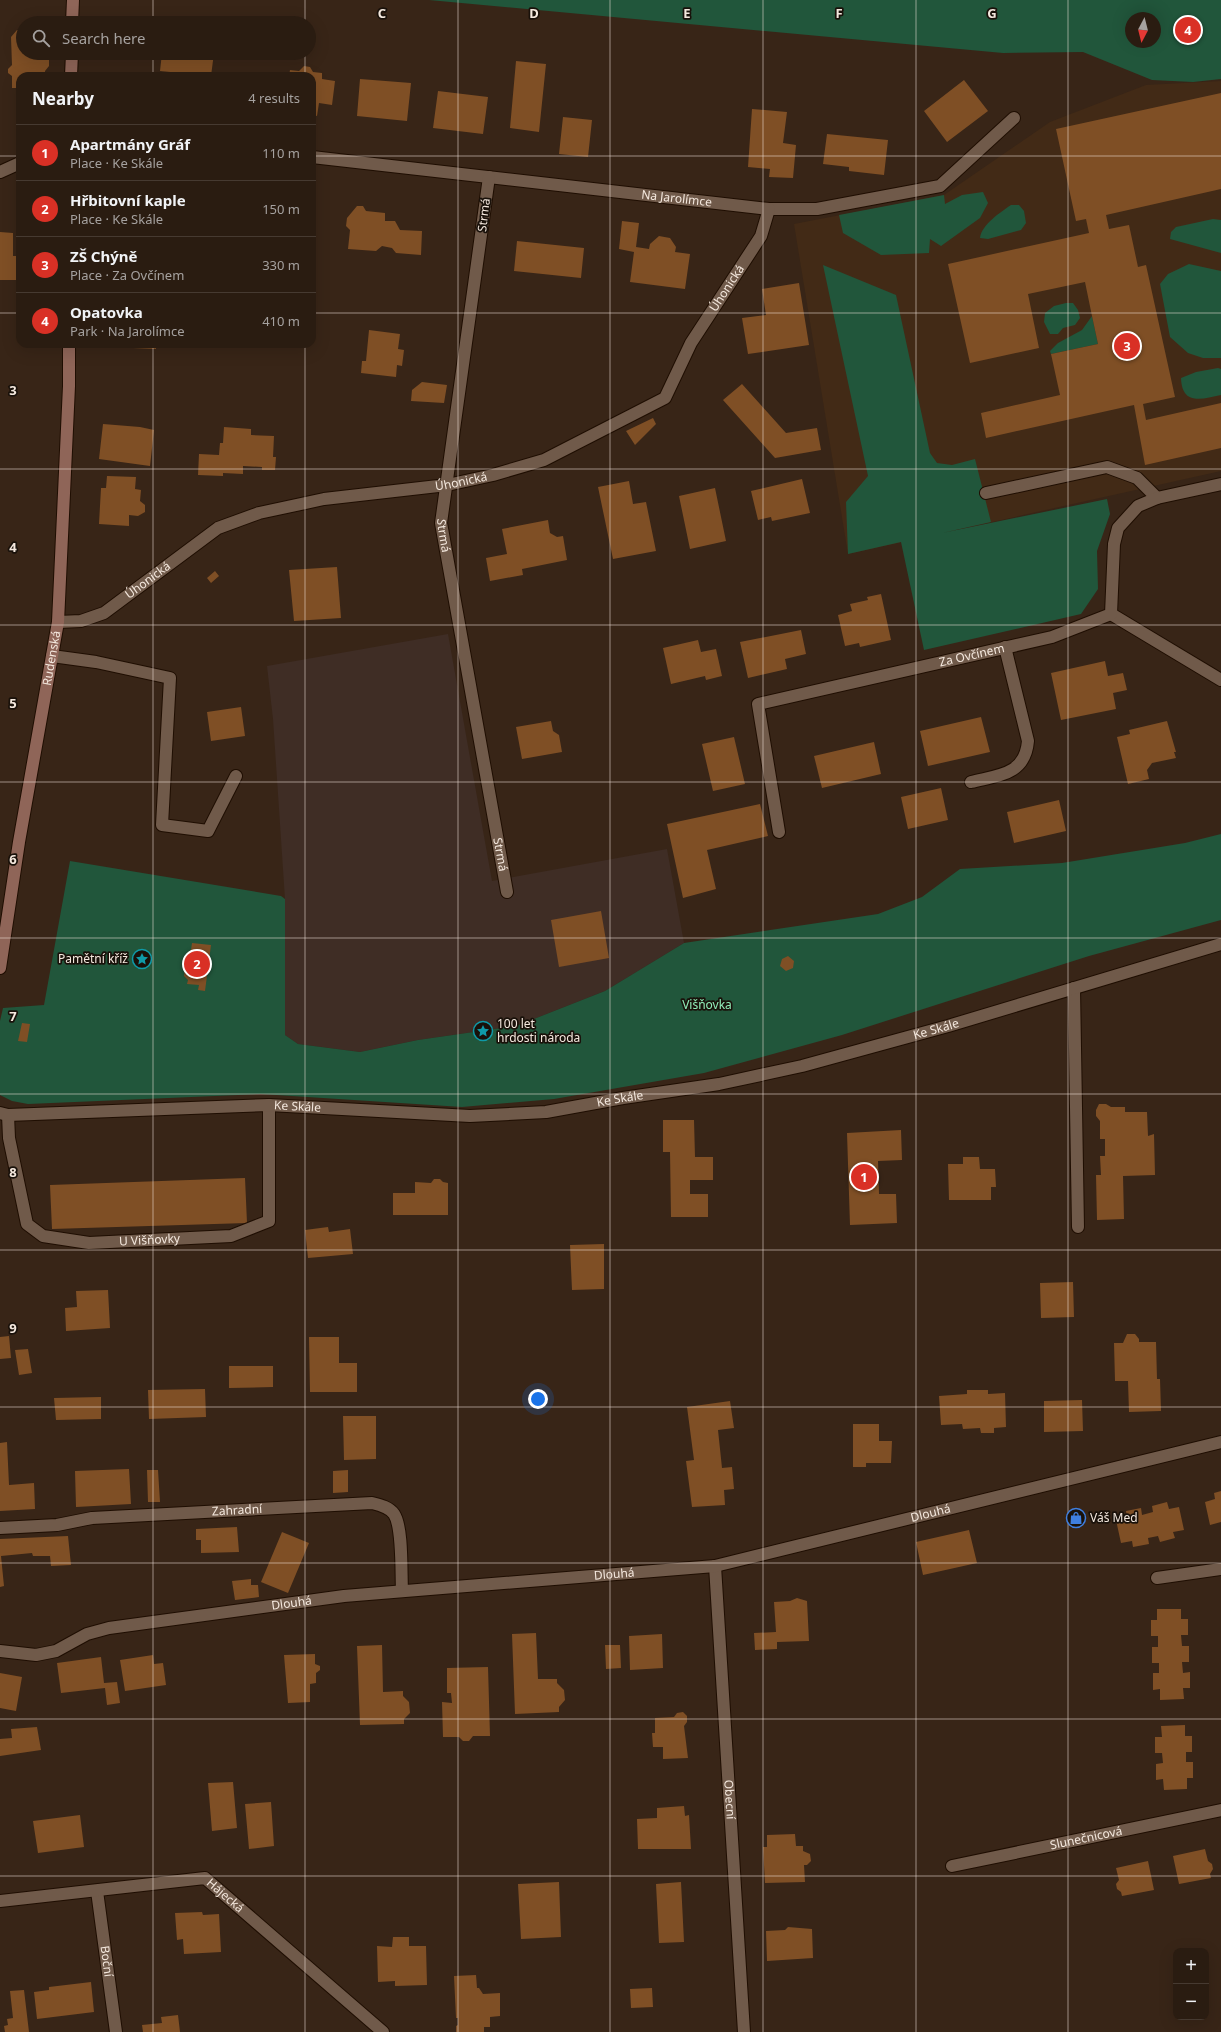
<!DOCTYPE html>
<meta charset="utf-8">
<style>
body{margin:0;font-family:"Noto Sans",sans-serif;background:#36291f;color:#f1f3f6}
.controls{position:absolute;right:12px;bottom:12px;display:grid;overflow:hidden;border-radius:8px;box-shadow:0 4px 16px #0002}
.controls button{width:36px;height:36px;display:grid;place-items:center;padding:0;border:0;border-bottom:1px solid #463a31;background:#2a1c11;color:#f1f3f6;font:20px sans-serif}
.compass{position:absolute;left:1125px;top:12px;width:36px;height:36px;border-radius:50%;background:#2a1c11;box-shadow:0 4px 16px #0002;rotate:187deg}
.you{position:absolute;left:538px;top:1399px;width:14px;height:14px;margin:-10px;border:3px solid #fff;border-radius:50%;background:#1a73e8;box-shadow:0 0 0 6px #1a73e833}
.badge{display:grid;place-items:center;width:26px;height:26px;border-radius:50%;background:#d93025;color:#fff;font-size:13px;font-weight:700}
.pin{position:absolute;translate:-50% -50%;border:2px solid #fff;box-shadow:0 1px 4px #0006}
.list{margin:0;padding:0;list-style:none}
h2{display:flex;justify-content:space-between;align-items:center;height:52px;margin:0;padding:0 16px;font-size:17px}
h2 small{font-size:13px;font-weight:400;color:#a5a19f}
.list li{display:grid;grid-template-columns:26px 1fr auto;gap:12px;align-items:center;box-sizing:border-box;height:56px;padding:0 16px;border-top:1px solid #463a31}
.list b{display:block;font-size:15px;white-space:nowrap}
.list p{margin:0;font-size:13px;white-space:nowrap;color:#a5a19f}
.list em{font-size:13px;font-style:normal;color:#a5a19f}
.icon{flex:none;width:22px;height:22px;fill:none;stroke:currentColor;stroke-width:2;stroke-linecap:round;stroke-linejoin:round}
.map{position:relative;flex:none;width:1221px;height:2032px;overflow:hidden}
.search{position:absolute;background:#2a1c11;box-shadow:0 4px 16px #0002;left:16px;top:16px;width:300px;height:44px;display:flex;align-items:center;gap:10px;box-sizing:border-box;padding:0 14px;border-radius:22px;color:#a5a19f;font-size:15px}
.panel{position:absolute;background:#2a1c11;box-shadow:0 4px 16px #0002;left:16px;top:72px;width:300px;height:276px;border-radius:12px}
.map>svg:first-child{display:block}
.industrial{fill:#3f2d25}
.built{fill:#422a16}
.green{fill:#21563b;fill-rule:evenodd}
.building{fill:#7f4f25}
.lines{fill:none;stroke-linecap:round;stroke-linejoin:round}
.lane-casing{stroke:#1f0e02;stroke-width:14}
.street-casing{stroke:#1f0e02;stroke-width:14}
.secondary-casing{stroke:#1f0e02;stroke-width:14}
.lane{stroke:#705a4a;stroke-width:12}
.street{stroke:#705a4a;stroke-width:12}
.secondary{stroke:#8f6558;stroke-width:12}
.grid{fill:none;stroke:#f4e8de;stroke-width:1;stroke-opacity:0.55}
.labels{text-anchor:middle;stroke-width:3.5;stroke-linejoin:round;paint-order:stroke}
.street-label{font-size:12px;fill:#f4e8de;stroke:#19110a}
.poi-label{font-size:12px;fill:#f4e8de;stroke:#19110a;text-anchor:start}
.park-label{font-size:12px;fill:#90ecb8;stroke:#19110a}
.grid-label{font-size:13px;text-anchor:middle;font-weight:bold;fill:#f4e8de;stroke:#19110a;stroke-width:3.5;stroke-linejoin:round;paint-order:stroke}
</style>
<div class="map">
<svg width="1221" height="2032" viewBox="0 0 1221 2032">
<rect width="100%" height="100%" fill="#382517"/>
<!-- industrial -->
<path class="industrial" d="M448 634 492 881 667 849 684 943 605 991 516 1026 418 1040 360 1052 298 1044 285 1035V899L273 719 267 666Z"/>
<!-- built -->
<path class="built" d="M1221 81V471L848 554 794 224 944 195 1050 122 1146 85Z"/>
<!-- green -->
<path class="green" d="M429 0H1221V79L1193 82 1152 80 1083 52 1003 53ZM1131 18H1155V42H1131Z
M983 192 988 203 980 218 941 246 930 239 929 253 881 255 843 233 839 215 944 195 945 204 962 195Z
M1011 205H1019L1024 211 1026 223 1021 230 988 239 980 238C982 224 1001 212 1011 205Z
M1213 219 1221 220V253L1170 239 1171 232 1176 227Z
M1189 264 1221 271V358H1203L1188 353 1170 337 1160 284 1168 274Z
M823 265 896 295 930 453 937 463 952 465 975 459 991 522 942 533 1107 499 1110 514 1097 551 1098 589 1081 614 924 650 901 542 848 554 846 502 868 476Z
M1066 303H1073L1078 310 1080 318 1075 325 1063 328 1058 334H1050L1044 322 1045 313 1054 306Z
M1092 316 1098 344 1051 354 1050 351 1058 343 1082 330Z
M1218 368 1221 369V395C1202 399 1182 406 1181 378L1196 372Z
M1221 834V920L1089 956 842 1035 704 1073 554 1099 462 1107 261 1094 28 1104 12 1101 0 1095V1021L3 1008 44 1005 70 861 281 896 285 899V1035L298 1044 360 1052 418 1040 516 1026 605 991 684 943 878 914 922 897 960 869 1062 863 1185 843Z"/>
<!-- building -->
<path class="building" d="M17 30H23V53H45L49 58V66L45 71V76H20V88H12V76L8 73V69L12 65 11 37Z
M162 53H214L211 76 160 71Z
M516 61 546 64 539 132 510 128Z
M304 66 310 67 313 72 322 73V79L335 81 332 105 319 103 317 116 312 115V76H289L290 70 299 71Z
M360 79 411 83 407 121 357 116Z
M964 80 988 111 947 142 924 111Z
M438 91 488 97 483 134 433 128Z
M1221 93V189L1106 215 1109 229 1129 225 1138 267 1146 265 1175 397 1143 404 1146 420 1221 403V448L1145 465 1134 405 986 438 981 413 1060 395 1051 354 1098 344 1092 316 1085 282 1028 294 1039 348 970 363 948 264 1089 233 1086 219 1076 221 1056 129Z
M752 109 787 112 783 143 796 145 793 178 769 177 770 169 748 167Z
M563 117 592 120 588 157 559 154Z
M827 134 888 140 884 175 849 171V167L823 164Z
M357 206H363L366 211 385 213V221H395L400 230 422 231 421 255 396 253 392 248 382 246 376 251 348 249 350 230 346 226 347 218Z
M622 221 639 223 636 247 649 249 650 244 659 236 670 238 676 247 675 252 690 254 685 289 630 282 634 252 619 249Z
M0 232 13 233V256H20V280H0Z
M517 241 584 248 581 278 514 271Z
M799 283 809 345 748 354 742 318 766 315 762 289Z
M369 330 400 334 398 349 404 350 402 366 397 365 396 377 361 373 362 361H366Z
M133 344H156V349L133 348Z
M422 382 447 385 444 403 411 401 412 390Z
M742 384 786 433 817 428 821 450 775 458 723 400Z
M653 418 656 424 635 445 626 431Z
M103 424 140 427 154 430 150 466 99 459Z
M224 427 251 429V435L274 436 273 457H276L275 470H262V467L243 466V474L223 473V476L198 475 199 454 219 455 220 443H223Z
M107 476 136 477 135 489 141 490 140 501 145 505V512L138 516 129 515V526L99 524 101 488H106Z
M802 479 810 513 772 521 771 517 758 520 751 491Z
M629 481 633 504 646 502 656 551 613 559 598 487Z
M715 488 726 541 690 549 679 496Z
M548 520 550 533 557 537 563 536 567 560 522 569 523 575 490 581 486 558 507 554 502 529Z
M337 567 341 618 294 621 289 570Z
M215 571 219 576 211 583 207 578Z
M881 594 891 640 860 647 859 643 845 646 838 615 852 611 850 604 868 600 867 597Z
M801 630 806 654 785 659 787 669 748 678 740 642Z
M698 640 701 652 716 649 722 676 706 680 705 676 671 684 663 648Z
M1105 661 1108 676 1123 673 1127 690 1113 693 1116 709 1061 720 1051 673Z
M241 707 245 736 211 741 207 712Z
M981 717 990 752 928 766 920 731Z
M551 721 553 731 559 735 562 752 522 759 516 727Z
M1167 721 1176 752H1174L1176 758 1152 763 1147 770 1149 779 1128 784 1117 737 1130 734 1129 730Z
M734 737 745 784 713 791 702 744Z
M874 742 881 774 822 788 814 756Z
M941 788 948 820 908 829 901 797Z
M1059 800 1066 831 1014 843 1007 812Z
M760 804 768 836 707 850 716 889 683 898 667 824Z
M601 911 609 958 559 967 551 920Z
M192 943 211 945 205 991 198 990 199 985 187 984 188 980 184 976 187 953 191 950Z
M788 956 794 961 793 968 786 971 780 966 782 959Z
M22 1023 30 1024 27 1042 18 1041Z
M1099 1104H1106L1111 1107H1125V1112H1147L1148 1136 1154 1134 1155 1175 1123 1176 1124 1219 1097 1220 1096 1175H1101L1100 1156H1105V1139H1100V1121L1096 1116V1110Z
M663 1120H694L695 1157H713V1180H690V1194H708V1217H671L670 1152H663Z
M901 1130 902 1160 878 1161 879 1194H896L897 1223 850 1225 847 1133Z
M963 1157H979L980 1169H995L996 1187H991V1200H949L948 1164H963Z
M245 1178 247 1223 52 1229 50 1185Z
M434 1179H440L443 1182 448 1183V1215H393V1193H415V1182L431 1183Z
M328 1227 329 1232 350 1229 353 1254 308 1258 305 1230Z
M604 1244V1289L572 1290 570 1245Z
M1073 1282 1074 1317 1041 1318 1040 1283Z
M108 1290 110 1328 66 1331 65 1308 77 1307 76 1291Z
M1127 1334H1135L1139 1339V1342H1156L1157 1379H1160L1161 1411 1129 1412 1128 1381H1115L1114 1343H1123Z
M9 1336 11 1358 0 1359V1337Z
M309 1337H339V1363H357V1392H310Z
M28 1349 32 1373 19 1375 15 1350Z
M229 1366H273V1387L229 1388Z
M205 1389 206 1417 149 1419 148 1390Z
M967 1390H988V1394L1005 1393 1006 1427 994 1428V1433H981L980 1428 963 1429 962 1424 941 1425 939 1396 967 1394Z
M101 1397V1419L56 1420 54 1398Z
M1082 1400 1083 1431 1044 1432V1401Z
M730 1401 734 1428 718 1430 722 1468 732 1467 734 1489 724 1490 725 1505 692 1507 686 1461 694 1460 687 1407Z
M343 1416H376V1459L344 1460Z
M853 1424H879V1441H892L891 1463H866V1467H853Z
M7 1442 9 1485 34 1483 35 1509 0 1511V1443Z
M129 1469 131 1504 76 1507 75 1471Z
M147 1470H158L160 1502H148Z
M348 1470V1492L333 1493V1471Z
M1221 1491V1522L1210 1525 1205 1502 1215 1499 1214 1493Z
M1167 1502 1169 1509 1179 1507 1184 1530 1173 1532 1175 1538 1160 1542 1158 1536 1148 1538 1149 1544 1133 1547 1132 1541 1121 1543 1116 1520 1127 1518 1126 1511 1141 1508 1142 1515 1153 1512 1152 1506Z
M237 1527 239 1552 201 1553V1540H196V1529Z
M969 1530 977 1563 923 1575 916 1542Z
M282 1532 309 1543 288 1593 261 1582Z
M68 1536 71 1565 51 1566 50 1556H33L32 1553 1 1556 4 1586 0 1587V1539Z
M251 1579V1585H258L259 1597 235 1600 232 1581Z
M797 1598 807 1601 809 1641 777 1642V1649L755 1650 754 1633 776 1632 774 1602 790 1601Z
M1157 1609H1181V1619H1188V1635H1181L1182 1646H1189V1662H1182L1183 1673 1190 1672V1688H1183L1184 1699 1160 1700V1689L1153 1690V1673H1159V1663H1152V1647H1158V1636H1151V1620H1157Z
M536 1633 538 1679H557V1683L564 1690 565 1700 559 1707V1712L515 1714 512 1634Z
M662 1634 663 1668 630 1670 629 1636Z
M382 1645 383 1692 403 1691V1696L409 1702 410 1713 404 1719V1724L360 1725 357 1646Z
M605 1645H620L621 1668 606 1669Z
M315 1654V1664L320 1666V1670L316 1673V1683L310 1684V1702L288 1703 284 1655Z
M153 1655 154 1664 163 1663 166 1685 125 1691 120 1660Z
M101 1657 104 1683 117 1682 120 1703 107 1705 105 1688 61 1693 57 1663Z
M488 1667 490 1736H473L469 1741H463L459 1737H443L442 1702 452 1703 451 1693H447V1668Z
M0 1673 22 1677 16 1711 0 1708Z
M683 1712 687 1716V1722L684 1726 688 1758 663 1759V1747H653L652 1733H655V1718L674 1717 677 1713Z
M1185 1725V1736H1192V1752H1186V1762H1193V1778H1187V1789L1164 1790 1163 1779 1156 1780V1764L1163 1763 1162 1753H1155V1737H1162L1161 1726Z
M37 1727 41 1750 0 1756V1739L12 1738 11 1729Z
M233 1782 237 1828 212 1831 208 1783Z
M271 1802 274 1846 249 1849 245 1804Z
M684 1806 685 1816 689 1815 691 1849H638L637 1819 657 1818V1808Z
M80 1815 84 1847 38 1853 33 1821Z
M795 1834 796 1846H803V1851L810 1854 811 1861 807 1865H804L805 1882 765 1883 763 1847H767V1835Z
M1205 1849 1208 1861 1212 1864 1213 1869 1210 1874 1211 1878 1179 1884 1173 1856Z
M1148 1861 1154 1890 1122 1896 1121 1892 1117 1889 1116 1884 1119 1880 1116 1868Z
M559 1882 561 1937 521 1939 518 1884Z
M681 1882 684 1942 659 1943 656 1884Z
M202 1912 203 1915 219 1914 221 1952 184 1954 183 1939 177 1940 175 1913Z
M788 1927 812 1929 813 1958 767 1961 766 1931 785 1930Z
M393 1937H409V1946H426L427 1985 395 1986V1981L378 1982 377 1946 392 1947Z
M476 1975 477 1988H479L483 1994 500 1993V2016L490 2017V2027H484V2032H456V2026L458 2025V2018H456L454 1976Z
M91 1982 94 2012 37 2019 34 1992 49 1990V1987Z
M652 1988 653 2007 631 2008 630 1989Z
M24 1990 29 2032H5L4 2026 8 2025 7 2019 13 2018 10 1991Z
M178 2015 180 2032H143L142 2025 162 2023 161 2017Z"/>
<g class="lines">
<!-- lane casing -->
<g class="lane-casing">
<g id="lane">
<path d="M986 493 1107 467 1137 478 1157 498"/>
<path d="M52 656 96 662 170 678 162 825 208 831 236 776"/>
<path d="M1074 988 1078 1227"/>
<path id="s1" d="M8 1115 9 1138 27 1224 43 1236 89 1243 231 1236 269 1221V1105"/>
</g>
</g>
<!-- street casing -->
<g class="street-casing">
<g id="street">
<path id="s2" d="M312 157 769 209H817L940 186 1014 118"/>
<path d="M0 172 20 163"/>
<path id="s3" d="M489 177 441 523 507 892"/>
<path d="M1111 614 1221 680"/>
<path id="s4" d="M58 622 81 621 104 613 218 528 259 513 324 499 447 485 493 475 544 460 665 398 691 343 761 236 769 209"/>
<path d="M971 782C999 775 1025 775 1028 741L1005 647"/>
<path id="s5" d="M779 832 758 704 1052 637 1111 614 1114 544 1118 528 1138 506 1157 498 1221 484"/>
<path id="s6" d="M0 1113 8 1115 269 1105 470 1116 546 1112 623 1098 719 1084 802 1066 948 1026 1221 944"/>
<path id="s7" d="M0 1528 57 1525 92 1518 372 1503C380 1505 389 1507 394 1514 403 1527 401 1573 402 1590"/>
<path id="s8" d="M715 1566 744 2032"/>
<path d="M1157 1578 1221 1569"/>
<path id="s9" d="M0 1651 36 1655 56 1651 87 1634 109 1628 344 1596 715 1566 1221 1442"/>
<path id="s10" d="M952 1866 1221 1810"/>
<path id="s11" d="M97 1891 116 2032"/>
<path id="s12" d="M0 1901 205 1878 383 2032"/>
</g>
</g>
<!-- secondary casing -->
<g class="secondary-casing">
<g id="secondary">
<path d="M72 23 73 0"/>
<path d="M71 76 72 53"/>
<path id="s13" d="M0 968 19 842 58 622 69 386V344"/>
</g>
</g>
<!-- lane -->
<use href="#lane" class="lane"/>
<!-- street -->
<use href="#street" class="street"/>
<!-- secondary -->
<use href="#secondary" class="secondary"/>
</g>
<!-- grid -->
<path class="grid" d="M153 0V23M305 0V23M458 0V2032M610 0V2032M763 0V2032M916 0V2032M1068 0V2032M153 53V76M305 53V76M0 156H20M312 156H1221M0 313H20M312 313H1221M153 344V2032M305 344V2032M0 469H1221M0 625H1221M0 782H1221M0 938H1221M0 1094H1221M0 1250H1221M0 1407H1221M0 1563H1221M0 1719H1221M0 1876H1221"/>
<!-- icons -->
<defs>
<g id="sight-ring" transform="scale(1)"><circle r="9.5" fill="#19110a" stroke="#0f9aa8" stroke-width="1.5"/><path d="M0-6L1.8-2.2L6-1.7L2.9 1.2L3.7 5.4L0 3.3L-3.7 5.4L-2.9 1.2L-6-1.7L-1.8-2.2Z" fill="#0f9aa8"/></g>
<g id="shop-ring" transform="scale(1)"><circle r="9.5" fill="#19110a" stroke="#3f7fe0" stroke-width="1.5"/><path d="M-5-2.5h2.3a2.7 3.5 0 0 1 5.4 0H5L5.5 6h-11ZM-1.5-2.5h3a1.5 2.3 0 0 0-3 0Z" fill="#3f7fe0"/></g>
</defs>
<g fill-rule="evenodd">
<use href="#sight-ring" x="142" y="959"/>
<use href="#sight-ring" x="483" y="1031"/>
<use href="#shop-ring" x="1076" y="1518"/>
</g>
<g class="labels">
<!-- street labels -->
<g class="street-label">
<text dy="4" stroke="none"><textPath href="#s2" startOffset="367">Na Jarolímce</textPath></text>
<text transform="translate(484 215) rotate(-83)" y="4">Strmá</text>
<text dy="4" stroke="none"><textPath href="#s4" startOffset="786">Úhonická</textPath></text>
<text dy="4" stroke="none"><textPath href="#s4" startOffset="438">Úhonická</textPath></text>
<text dy="4" stroke="none"><textPath href="#s3" startOffset="362">Strmá</textPath></text>
<text dy="4" stroke="none"><textPath href="#s4" startOffset="102">Úhonická</textPath></text>
<text dy="4" stroke="none"><textPath href="#s5" startOffset="349">Za Ovčínem</textPath></text>
<text dy="4" stroke="none"><textPath href="#s13" startOffset="314">Rudenská</textPath></text>
<text dy="4" stroke="none"><textPath href="#s3" startOffset="686">Strmá</textPath></text>
<text dy="4" stroke="none"><textPath href="#s6" startOffset="946">Ke Skále</textPath></text>
<text dy="4" stroke="none"><textPath href="#s6" startOffset="622">Ke Skále</textPath></text>
<text dy="4" stroke="none"><textPath href="#s6" startOffset="298">Ke Skále</textPath></text>
<text dy="4" stroke="none"><textPath href="#s1" startOffset="238">U Višňovky</textPath></text>
<text dy="4" stroke="none"><textPath href="#s7" startOffset="238">Zahradní</textPath></text>
<text dy="4" stroke="none"><textPath href="#s9" startOffset="946">Dlouhá</textPath></text>
<text dy="4" stroke="none"><textPath href="#s9" startOffset="623">Dlouhá</textPath></text>
<text dy="4" stroke="none"><textPath href="#s9" startOffset="299">Dlouhá</textPath></text>
<text dy="4" stroke="none"><textPath href="#s8" startOffset="234">Obecní</textPath></text>
<text dy="4" stroke="none"><textPath href="#s10" startOffset="137">Slunečnicová</textPath></text>
<text dy="4" stroke="none"><textPath href="#s12" startOffset="233">Hájecká</textPath></text>
<text dy="4" stroke="none"><textPath href="#s11" startOffset="71">Boční</textPath></text>
</g>
<!-- poi labels -->
<g class="poi-label">
<text x="128" y="963" text-anchor="end">Pamětní kříž</text>
<text x="497" y="1028">100 let<tspan x="497" dy="14">hrdosti národa</tspan></text>
<text x="1090" y="1522">Váš Med</text>
</g>
<!-- park labels -->
<g class="park-label">
<text x="707" y="1009">Višňovka</text>
</g>
</g>
<g class="grid-label">
<text x="382" y="18">C</text>
<text x="534" y="18">D</text>
<text x="687" y="18">E</text>
<text x="839" y="18">F</text>
<text x="992" y="18">G</text>
<text x="13" y="395">3</text>
<text x="13" y="552">4</text>
<text x="13" y="708">5</text>
<text x="13" y="864">6</text>
<text x="13" y="1021">7</text>
<text x="13" y="1177">8</text>
<text x="13" y="1333">9</text>
</g>
</svg>
<div class="controls">
<button>+</button>
<button>−</button>
</div>
<svg class="compass" viewBox="-18 -18 36 36"><path d="M0-13l5 13h-10z" fill="#e53935"/><path d="M0 13l5-13h-10z" fill="#a5a19f"/></svg>
<div class="you"></div>
<div class="pin badge" style="left:864px;top:1177px">1</div>
<div class="pin badge" style="left:197px;top:964px">2</div>
<div class="pin badge" style="left:1127px;top:346px">3</div>
<div class="pin badge" style="left:1188px;top:30px">4</div>
<div class="search"><svg class="icon" aria-label="search" viewBox="0 0 24 24"><circle cx="10" cy="10" r="6"/><path d="M15 15l6 6"/></svg>Search here</div>
<section class="panel">
<h2>Nearby<small>4 results</small></h2>
<ul class="list">
<li><span class="badge">1</span><div><b>Apartmány Gráf</b><p>Place · Ke Skále</p></div><em>110 m</em></li>
<li><span class="badge">2</span><div><b>Hřbitovní kaple</b><p>Place · Ke Skále</p></div><em>150 m</em></li>
<li><span class="badge">3</span><div><b>ZŠ Chýně</b><p>Place · Za Ovčínem</p></div><em>330 m</em></li>
<li><span class="badge">4</span><div><b>Opatovka</b><p>Park · Na Jarolímce</p></div><em>410 m</em></li>
</ul>
</section>
</div>
